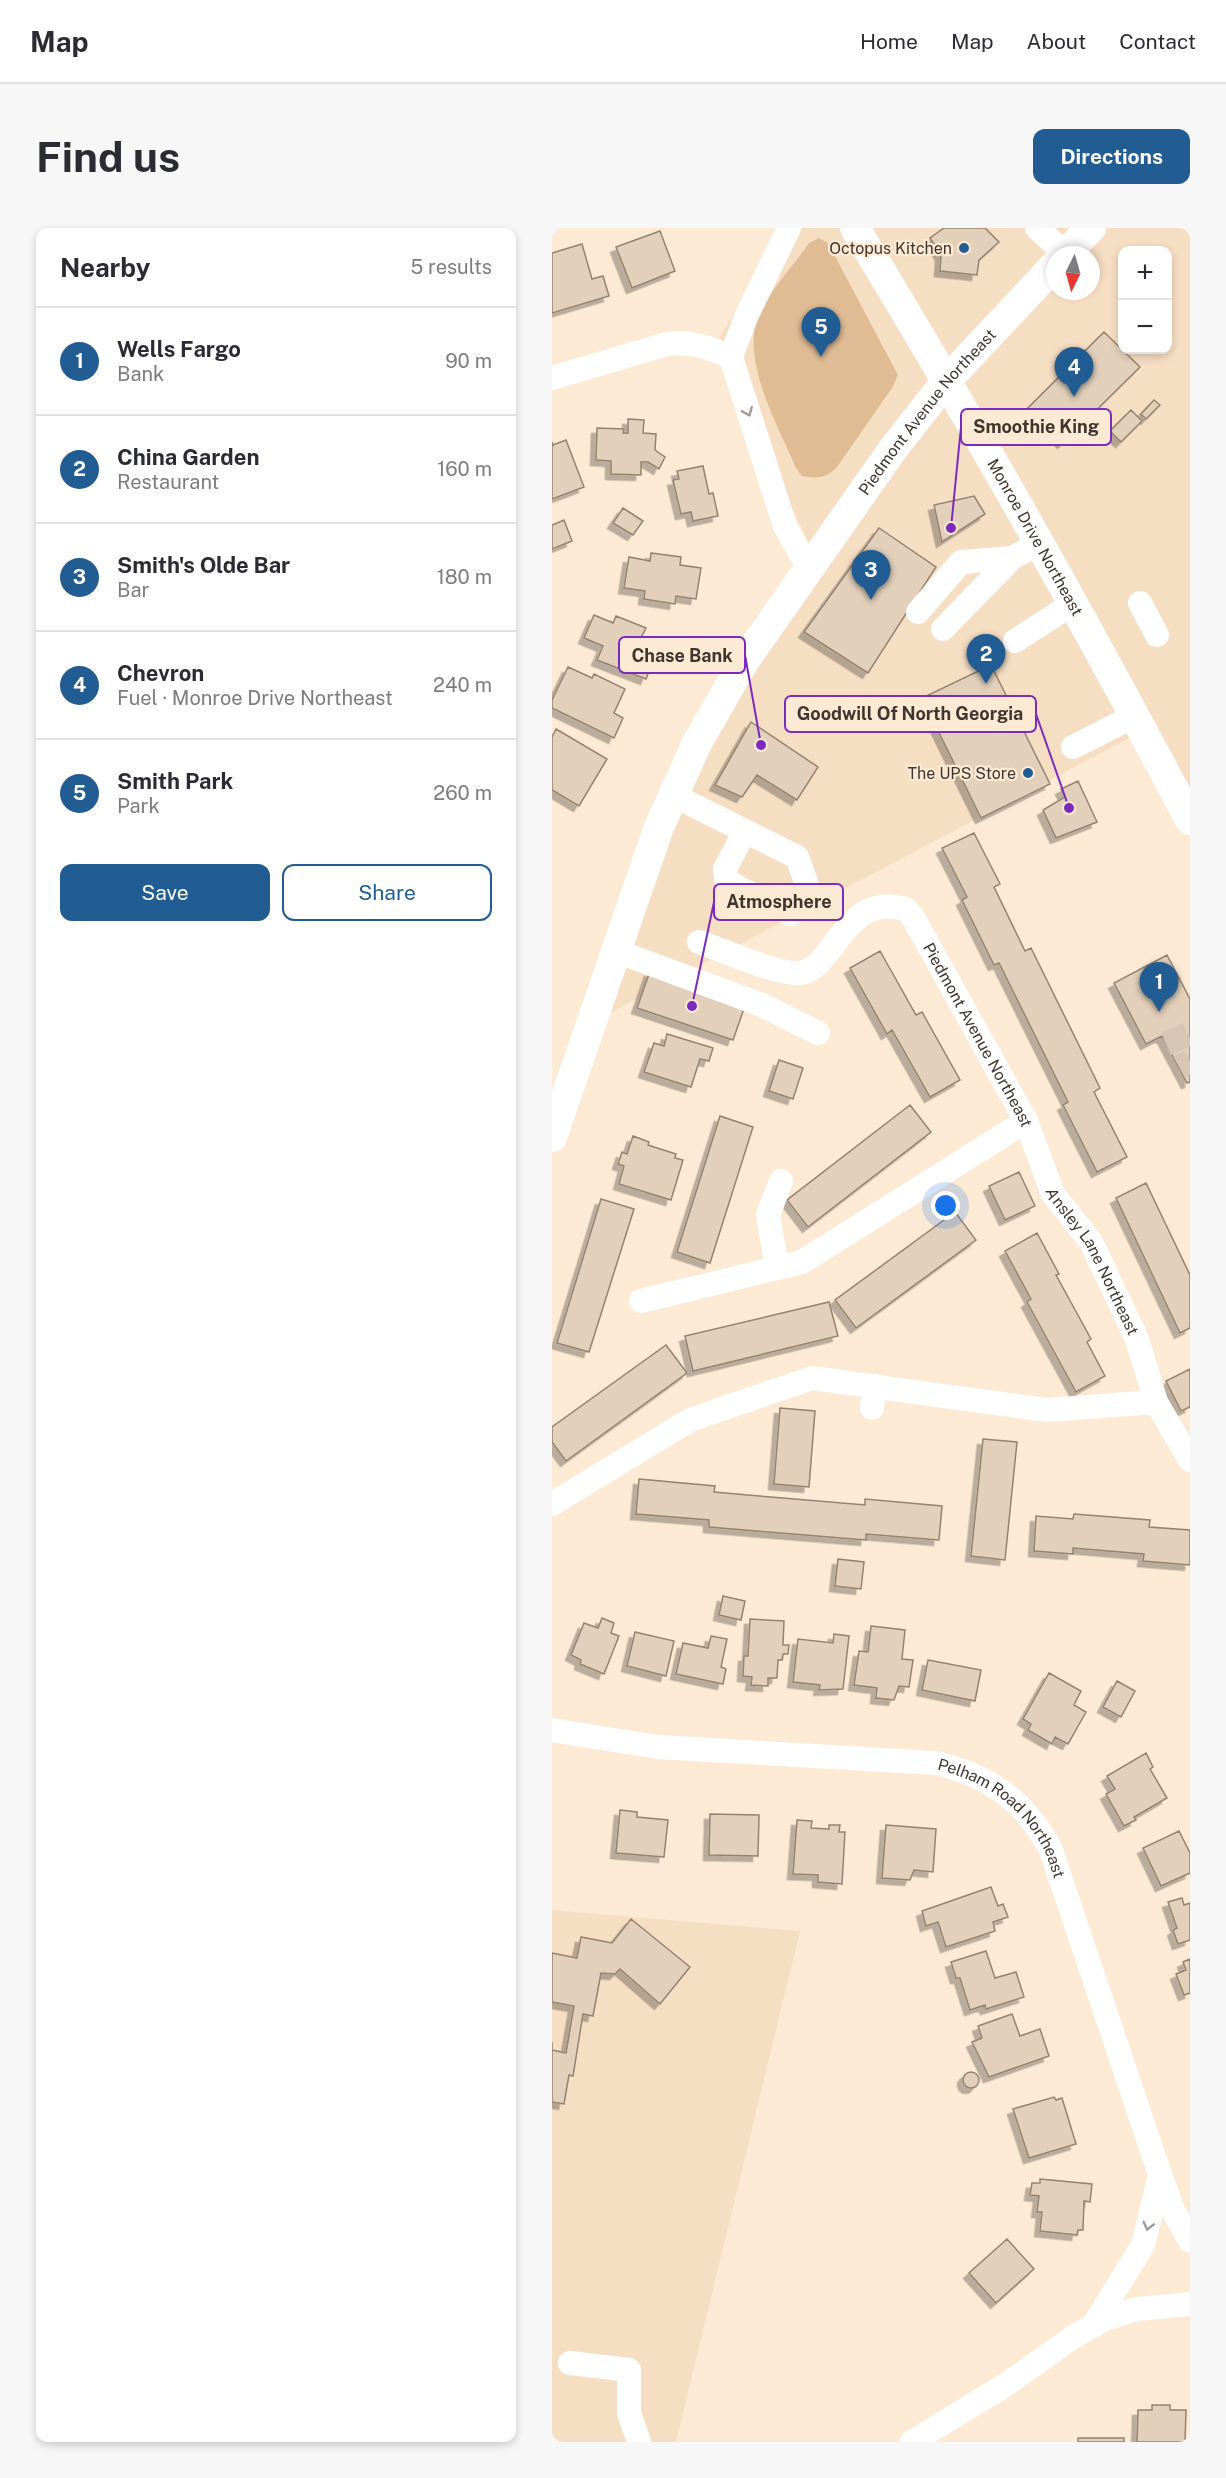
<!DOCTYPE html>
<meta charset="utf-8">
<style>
body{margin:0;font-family:"Public Sans",sans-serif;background:#f7f7f7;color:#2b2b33}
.controls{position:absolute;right:18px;top:18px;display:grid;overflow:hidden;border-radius:12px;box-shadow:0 3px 9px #0003}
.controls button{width:54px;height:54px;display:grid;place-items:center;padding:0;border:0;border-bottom:2px solid #e1e1e2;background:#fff;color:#2b2b33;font:30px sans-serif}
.compass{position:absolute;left:494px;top:18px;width:54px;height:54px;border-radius:50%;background:#fff;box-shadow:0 3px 9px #0003;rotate:185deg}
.you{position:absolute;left:394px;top:978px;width:21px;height:21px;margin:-15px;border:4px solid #fff;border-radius:50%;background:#1a73e8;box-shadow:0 0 0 9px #1a73e833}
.badge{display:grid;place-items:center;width:39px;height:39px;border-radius:50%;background:#215c93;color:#fff;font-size:20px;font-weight:700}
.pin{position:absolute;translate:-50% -50px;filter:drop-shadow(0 2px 3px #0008)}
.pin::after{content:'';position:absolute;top:32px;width:21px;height:18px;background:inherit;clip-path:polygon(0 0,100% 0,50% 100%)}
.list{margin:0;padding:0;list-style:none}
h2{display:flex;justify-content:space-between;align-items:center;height:78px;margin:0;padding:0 24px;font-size:26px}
h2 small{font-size:20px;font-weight:400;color:#7c7c81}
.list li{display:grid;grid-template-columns:39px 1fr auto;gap:18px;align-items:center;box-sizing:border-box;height:108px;padding:0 24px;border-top:2px solid #e1e1e2}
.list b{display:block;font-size:22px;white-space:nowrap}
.list p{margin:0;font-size:20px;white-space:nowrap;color:#7c7c81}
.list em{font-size:20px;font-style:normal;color:#7c7c81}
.actions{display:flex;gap:12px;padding:18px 24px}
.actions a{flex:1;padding:14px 0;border:2px solid #215c93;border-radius:12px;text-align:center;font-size:21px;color:#215c93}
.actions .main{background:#215c93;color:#fff}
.map{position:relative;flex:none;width:638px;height:2214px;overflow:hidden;border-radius:12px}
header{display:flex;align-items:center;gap:36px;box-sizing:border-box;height:84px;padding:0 30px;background:#fff;border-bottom:2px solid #e1e1e2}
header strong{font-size:28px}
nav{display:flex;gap:33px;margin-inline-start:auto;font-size:21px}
.intro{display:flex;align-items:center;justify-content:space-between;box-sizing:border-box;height:144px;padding:0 36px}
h1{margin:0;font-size:42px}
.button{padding:15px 27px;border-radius:12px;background:#215c93;color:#fff;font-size:21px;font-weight:700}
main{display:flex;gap:36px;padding:0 36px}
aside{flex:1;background:#fff;border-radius:12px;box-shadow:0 3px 9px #0003}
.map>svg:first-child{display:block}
.built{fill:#f6dec3;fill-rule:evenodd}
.green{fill:#dfbc94}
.building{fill:#e2d0bb;stroke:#948370;stroke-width:1.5;filter:url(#shadow)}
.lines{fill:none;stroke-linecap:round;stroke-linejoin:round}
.minor-tunnel{stroke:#d7c6b4;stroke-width:24;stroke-dasharray:24 12;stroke-linecap:butt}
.minor{stroke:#fff;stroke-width:24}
.major{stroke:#fff;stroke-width:30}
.oneway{stroke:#9f9b97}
.poi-dot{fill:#215c93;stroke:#fdead5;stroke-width:2}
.labels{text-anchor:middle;stroke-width:4.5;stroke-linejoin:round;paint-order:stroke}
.poi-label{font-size:16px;fill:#3f372f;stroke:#fdead5;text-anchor:end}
.street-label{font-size:16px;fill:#3f372f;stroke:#fdead5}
.leader{fill:none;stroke:#7b2cbf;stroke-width:2}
.callout-dot{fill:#7b2cbf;stroke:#fdead5;stroke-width:2}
.callout{fill:#fdead5;stroke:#7b2cbf;stroke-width:2}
.callout-label{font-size:18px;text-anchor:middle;font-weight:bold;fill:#3f372f}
</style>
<header>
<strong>Map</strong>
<nav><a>Home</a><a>Map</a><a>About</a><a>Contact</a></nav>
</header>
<div class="intro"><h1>Find us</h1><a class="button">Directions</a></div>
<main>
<aside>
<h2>Nearby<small>5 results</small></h2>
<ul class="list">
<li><span class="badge">1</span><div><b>Wells Fargo</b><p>Bank</p></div><em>90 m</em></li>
<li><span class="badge">2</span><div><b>China Garden</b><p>Restaurant</p></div><em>160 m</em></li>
<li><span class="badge">3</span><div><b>Smith's Olde Bar</b><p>Bar</p></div><em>180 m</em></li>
<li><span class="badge">4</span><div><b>Chevron</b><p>Fuel · Monroe Drive Northeast</p></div><em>240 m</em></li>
<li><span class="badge">5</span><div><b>Smith Park</b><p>Park</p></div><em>260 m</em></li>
</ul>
<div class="actions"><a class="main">Save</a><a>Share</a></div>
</aside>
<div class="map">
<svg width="638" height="2214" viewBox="0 0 638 2214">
<defs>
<filter id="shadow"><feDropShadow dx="-5.5" dy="5.5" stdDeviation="0" flood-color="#0004"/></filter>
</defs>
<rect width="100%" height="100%" fill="#fdead5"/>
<!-- built -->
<path class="built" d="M233 0H638V604L585 506 37 796 136 534 263 328 163 117ZM570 22H616V122H570ZM503 27H539V63H503Z
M0 1682 248 1703 124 2214H0Z"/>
<!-- green -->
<path class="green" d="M267 10 276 15 346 147 340 160 285 239C275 250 265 251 250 248L244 240C226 198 185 127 209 82 221 59 242 37 257 15Z"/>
<!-- building -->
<path class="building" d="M392 0H433L447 14 427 32 425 47 388 43 389 27 378 10Z
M108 3 123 43 80 60 64 19Z
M30 16 40 51 51 48 57 68 0 85V25Z
M552 104 588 139 511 215 476 180Z
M602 172 608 177 594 191 589 186Z
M579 182 590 193 569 214 558 203Z
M76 191 92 192 91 205 104 206 103 222 113 229 107 241 96 234H89V247L59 246V233L44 232 45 200 72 201 71 205H76Z
M14 212 32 259 0 271V214L1 217Z
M151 238 157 266 161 265 166 288 141 293 139 284 129 286 121 252 127 251 125 243Z
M422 268 433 286 390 314 382 277Z
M71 280 91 293 81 307 61 295Z
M12 292 20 313 0 321V297Z
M327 300 384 339 316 445 252 404Z
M99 325 129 329 128 337 149 340 144 371 124 368 123 376 92 371 93 363 72 360 77 329 98 333Z
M42 387 61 395 64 388 94 400 90 408 108 416 94 451 45 432 51 418 32 410Z
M439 437 498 556 429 590 370 470Z
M16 439 40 450 42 446 73 461 62 485 71 490 62 510 0 480V472Z
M199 494 266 539 245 572 205 547 190 569 163 557Z
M4 501 55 531 27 578 0 562V509Z
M526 553 545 594 504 610 491 582 513 569 509 561Z
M422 605 448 656 442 659 473 723 479 720 548 860 542 864 575 929 545 944 511 877 516 874 447 735 442 737 410 672 415 669 390 620Z
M328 723 364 787 370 784 408 852 378 869 340 802 335 806 298 740Z
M615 727 638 771V854L635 855 610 808 594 816 562 755Z
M98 743 194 775 181 812 85 780Z
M115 806 161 820 157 833 148 831 139 859 92 844 102 815 112 818Z
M227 832 251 840 241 871 217 863Z
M358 877 379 904 256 999 235 972Z
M168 888 201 899 158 1035 125 1024Z
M81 908 97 914 96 917 124 926 123 930 131 932 119 972 67 956 72 938 66 936 70 924 75 926Z
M467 944 483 978 453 992 437 958Z
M594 955 638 1047V1100L628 1105 564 970Z
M49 971 82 981 37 1124 5 1115Z
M403 984 424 1012 304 1100 283 1072Z
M485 1005 507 1046 504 1047 539 1111 535 1114 553 1148 524 1164 475 1074 479 1071 453 1023Z
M277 1074 286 1108 141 1143 133 1108Z
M114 1117 135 1145 14 1233 0 1214V1199Z
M638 1141V1179L629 1183 614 1153Z
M228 1180 263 1183 257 1259 222 1256Z
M431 1211 465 1214 453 1332 419 1328Z
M87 1251 163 1258 162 1264 313 1277V1271L390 1278 387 1312 314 1306V1312L157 1299V1292L84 1286Z
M522 1286 598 1292 597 1299 638 1302V1337L591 1333 592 1326 521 1320V1326L482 1323 484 1288 521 1291Z
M286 1331 312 1334 309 1361 283 1358Z
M171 1368 193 1373 189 1392 167 1387Z
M50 1390 62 1395 59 1405 67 1408 52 1446 28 1436 29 1432 19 1427 32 1395 46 1400Z
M198 1391 232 1393 231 1417H237L236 1426H231L230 1432H226L225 1450H216V1458L199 1457 200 1449 191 1448 192 1428H196Z
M319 1398 353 1402 350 1431 361 1432 357 1459 347 1458 342 1472 324 1470 325 1460 302 1457 307 1423 316 1424Z
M83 1404 122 1413 114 1448 75 1438Z
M282 1406 297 1408 291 1461 267 1462 268 1457 241 1454 246 1411 281 1415Z
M159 1408 175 1411 169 1439 174 1441 171 1456 124 1446 131 1415 156 1420Z
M376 1432 429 1442 423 1473 370 1462Z
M497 1445 529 1463 522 1477 534 1484 516 1516 503 1509 500 1516 476 1502 479 1496 471 1491Z
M565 1453 583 1463 569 1489 551 1479Z
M594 1525 601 1539 598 1541 615 1570 582 1589 584 1592 572 1598 554 1566 563 1561 555 1548Z
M68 1582 85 1584V1589L116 1592 112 1629 64 1625Z
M158 1586 207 1587 206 1628 157 1627Z
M245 1592 260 1593 259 1600 277 1601V1597H288L287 1604H293L290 1656 266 1654V1647L241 1646Z
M334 1597 384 1601 381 1644 362 1642 358 1652 330 1650Z
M627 1603 638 1625V1645L609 1658 591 1620Z
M439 1659 446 1678 451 1676 456 1689 441 1694 443 1703 394 1719 386 1694 374 1698 370 1683Z
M630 1670 632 1677 638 1675V1712L626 1716 621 1702 625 1700 616 1674Z
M79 1691 138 1739 108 1776 68 1741 63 1746 49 1745 41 1788 31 1786 21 1848 17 1847 12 1876 0 1874V1814V1822L14 1825 22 1778 0 1774V1725L25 1730 29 1709 60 1715Z
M434 1723 443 1750 464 1744 472 1769 434 1781 433 1777 418 1782 408 1750H404L399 1734Z
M638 1731V1765L632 1767 624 1746 634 1742 631 1734Z
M460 1786 468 1808 488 1801 497 1828 437 1849 420 1814 430 1810 426 1798Z
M411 1852a8 8 0 1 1 16 0a8 8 0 1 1-16 0Z
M502 1869 504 1872 510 1870 524 1916 477 1930 461 1881Z
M488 1951 540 1956 538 1974 532 1973 531 2002H526L525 2007 488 2003 490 1984H485L487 1968 478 1967 480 1955H488Z
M455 2011 482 2041 444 2075 417 2045Z
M600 2177H618V2182H634L633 2214H585L586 2182H600Z
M526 2210H572V2214H526Z"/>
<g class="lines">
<!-- minor-tunnel -->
<path class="minor-tunnel" d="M614 816 638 805
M627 839 638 833"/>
<!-- minor -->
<g class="minor">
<path d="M485 0 514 26"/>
<path d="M179 129 233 298 256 339"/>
<path d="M179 129 194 89 237 0"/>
<path d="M0 150 115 116C140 113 156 119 179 129"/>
<path d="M588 375 605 407"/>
<path d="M366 384 409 334 460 330 488 315"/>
<path d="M391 401 460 330"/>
<path d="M463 413 522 375"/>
<path d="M521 519 582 488"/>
<path d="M121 567 245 629 254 654V676L239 686 185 659 174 651 173 641 193 603"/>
<path id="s1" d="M147 714C171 722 225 747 248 745 283 741 292 663 354 681L362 691 474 893 501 966 539 1014 585 1111 604 1174 638 1232"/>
<path d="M64 723 210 777 266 805"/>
<path d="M225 1040 216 987 229 953"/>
<path d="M89 1073 250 1034 474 893"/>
<path d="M320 1180 323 1158"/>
<path d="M0 1276 138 1192 260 1150 495 1182 604 1174"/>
<path id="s2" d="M0 1502 106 1519 384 1535C438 1548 472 1572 499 1622L602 1929 621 1982 638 2013"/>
<path d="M541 2098 591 2017 608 1947"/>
<path d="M18 2135 77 2142V2185L87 2214"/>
<path d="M360 2214 455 2156 521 2109 553 2091 585 2081 638 2076"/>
</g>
<!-- major -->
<g class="major">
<path id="s3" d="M303 0C421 194 532 391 638 592"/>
<path d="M512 27 539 0"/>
<path id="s4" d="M0 909 107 599 145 515 191 435 341 221 396 151 503 37"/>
</g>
</g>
<!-- one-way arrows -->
<defs><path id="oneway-chevron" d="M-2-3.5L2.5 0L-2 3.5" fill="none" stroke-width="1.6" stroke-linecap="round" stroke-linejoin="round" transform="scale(1.5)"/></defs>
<g class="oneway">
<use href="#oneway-chevron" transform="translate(196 184) rotate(68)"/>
<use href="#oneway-chevron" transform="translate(596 1998) rotate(104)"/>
</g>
<!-- markers -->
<g class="poi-dot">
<circle cx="412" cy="20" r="6"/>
<circle cx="476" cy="545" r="6"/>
</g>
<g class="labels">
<!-- poi labels -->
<g class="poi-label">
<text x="400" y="26">Octopus Kitchen</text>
<text x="464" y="551">The UPS Store</text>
</g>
<!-- street labels -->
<g class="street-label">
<text dy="6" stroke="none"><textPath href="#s4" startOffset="824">Piedmont Avenue Northeast</textPath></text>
<text dy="6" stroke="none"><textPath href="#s3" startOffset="358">Monroe Drive Northeast</textPath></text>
<text dy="6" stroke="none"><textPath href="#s1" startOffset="384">Piedmont Avenue Northeast</textPath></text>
<text dy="6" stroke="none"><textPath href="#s1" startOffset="639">Ansley Lane Northeast</textPath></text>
<text dy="6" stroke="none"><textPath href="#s2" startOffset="476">Pelham Road Northeast</textPath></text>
</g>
</g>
<!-- callouts -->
<path class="leader" d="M399 300L409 199M209 517L193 427M517 580L484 486M140 778L162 674"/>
<g class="callout-dot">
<circle cx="399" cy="300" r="6"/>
<circle cx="209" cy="517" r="6"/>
<circle cx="517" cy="580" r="6"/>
<circle cx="140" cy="778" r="6"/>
</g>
<g class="callout">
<rect x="409" y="181" width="150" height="36" rx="6"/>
<rect x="67" y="409" width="126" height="36" rx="6"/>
<rect x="233" y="468" width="251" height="36" rx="6"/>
<rect x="162" y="656" width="129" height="36" rx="6"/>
</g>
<g class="callout-label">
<text x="484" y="205">Smoothie King</text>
<text x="130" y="434">Chase Bank</text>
<text x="358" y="492">Goodwill Of North Georgia</text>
<text x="227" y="680">Atmosphere</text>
</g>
</svg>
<div class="controls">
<button>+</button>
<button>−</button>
</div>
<svg class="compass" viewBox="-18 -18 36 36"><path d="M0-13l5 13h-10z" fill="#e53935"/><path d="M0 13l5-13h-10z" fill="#7c7c81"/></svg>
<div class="you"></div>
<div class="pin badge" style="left:607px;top:784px">1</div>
<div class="pin badge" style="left:434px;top:456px">2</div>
<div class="pin badge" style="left:319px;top:372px">3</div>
<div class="pin badge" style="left:522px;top:169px">4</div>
<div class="pin badge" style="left:269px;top:129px">5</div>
</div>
</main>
